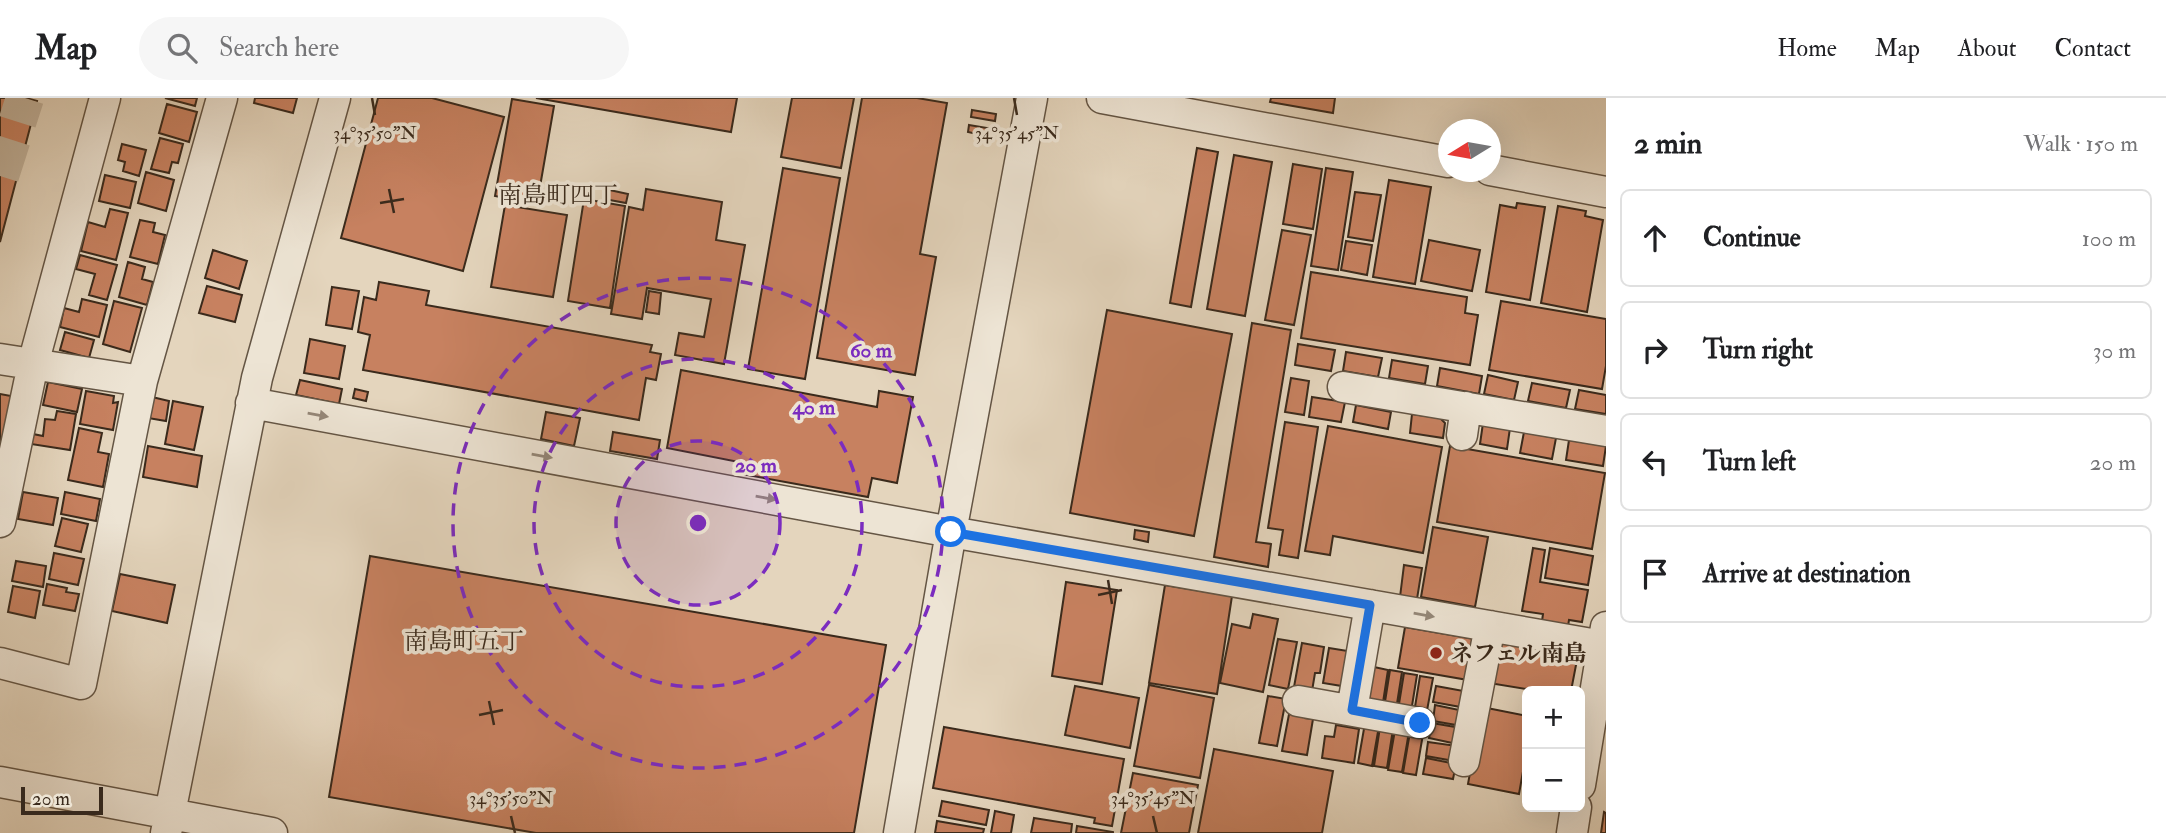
<!DOCTYPE html>
<meta charset="utf-8">
<style>
body{margin:0;font-family:"IM FELL Double Pica","Noto Serif JP",serif;background:#f6f6f6;color:#202124}
.controls{position:absolute;right:21px;bottom:21px;display:grid;overflow:hidden;border-radius:10px;box-shadow:0 7px 28px #0002}
.controls button{width:63px;height:63px;display:grid;place-items:center;padding:0;border:0;border-bottom:2px solid #e0e0e0;background:#fff;color:#202124;font:35px sans-serif}
.compass{position:absolute;left:1438px;top:21px;width:63px;height:63px;border-radius:50%;background:#fff;box-shadow:0 7px 28px #0002;rotate:259deg}
.scale{position:absolute;left:21px;bottom:18px;width:82px;box-sizing:border-box;padding-left:7px;border:4px solid #3a2a1c;border-top:0;font-size:19px;line-height:24px;white-space:nowrap;color:#3a2a1c;-webkit-text-stroke:5px #ede4d4;paint-order:stroke}
.stop{position:absolute;width:21px;height:21px;margin:-16px;border:5px solid #1a73e8;border-radius:50%;background:#fff}
.stop.end{background:#1a73e8;border-color:#fff;box-shadow:0 2px 7px #0008}
.list{margin:0;padding:0;list-style:none}
h2{display:flex;justify-content:space-between;align-items:center;height:91px;margin:0;padding:0 28px;font-size:30px}
h2 small{font-size:23px;font-weight:400;color:#757577}
.list li{display:grid;grid-template-columns:46px 1fr auto;gap:21px;align-items:center;box-sizing:border-box;height:98px;margin:0 14px 14px;padding:0 14px;border:2px solid #e0e0e0;border-radius:10px}
.list b{display:block;font-size:26px;white-space:nowrap}
.list em{font-size:23px;font-style:normal;color:#757577}
.icon{flex:none;width:38px;height:38px;fill:none;stroke:currentColor;stroke-width:2;stroke-linecap:round;stroke-linejoin:round}
.map{position:relative;flex:none;width:1606px;height:735px;overflow:hidden}
header{display:flex;align-items:center;gap:42px;box-sizing:border-box;height:98px;padding:0 35px;background:#fff;border-bottom:2px solid #e0e0e0}
header strong{font-size:33px}
nav{display:flex;gap:38px;margin-inline-start:auto;font-size:24px}
.search{width:490px;height:63px;background:#f6f6f6;display:flex;align-items:center;gap:18px;box-sizing:border-box;padding:0 24px;border-radius:38px;color:#757577;font-size:26px}
main{display:flex}
aside{flex:1;background:#fff}
.map>svg:first-child{display:block}
.building{fill:#c78160;stroke:#3a2a1c;stroke-width:2}
.lines{fill:none;stroke-linecap:round;stroke-linejoin:round}
.highway-tunnel{stroke:#c2b39d;stroke-width:38;stroke-dasharray:38 19;stroke-linecap:butt}
.minor-casing{stroke:#645544;stroke-width:33}
.minor{stroke:#ede4d4;stroke-width:30}
.oneway{fill:#948778}
.route{stroke:#1a73e8;stroke-width:9}
.ticks{fill:none;stroke:#3a2a1c;stroke-width:2.5}
.ring{fill:none;stroke:#7b2cbf;stroke-width:3.5;stroke-dasharray:12 9}
.poi-dot{fill:#8f2418;stroke:#ede4d4;stroke-width:2.5}
.labels{text-anchor:middle;stroke-width:7;stroke-linejoin:round;paint-order:stroke}
.poi-label{font-size:23px;font-weight:bold;fill:#3a2a1c;stroke:#ede4d4;text-anchor:start}
.neighbourhood-label{font-size:24px;fill:#3a2a1c;stroke:#ede4d4}
.ticks-label{font-size:18px;text-anchor:middle;fill:#3a2a1c;stroke:#ede4d4;stroke-width:7;stroke-linejoin:round;paint-order:stroke}
.centre{fill:#7b2cbf;stroke:#ede4d4;stroke-width:3.5}
.ring-label{font-size:21px;text-anchor:middle;font-weight:bold;fill:#7b2cbf;stroke:#ede4d4;stroke-width:7;stroke-linejoin:round;paint-order:stroke}
</style>
<header>
<strong>Map</strong>
<div class="search"><svg class="icon" aria-label="search" viewBox="0 0 24 24"><circle cx="10" cy="10" r="6"/><path d="M15 15l6 6"/></svg>Search here</div>
<nav><a>Home</a><a>Map</a><a>About</a><a>Contact</a></nav>
</header>
<main>
<div class="map">
<svg width="1606" height="735" viewBox="0 0 1606 735">
<rect width="100%" height="100%" fill="#e4d5bd"/>
<filter id="stains"><feTurbulence type="fractalNoise" baseFrequency=".00286" numOctaves="4"/><feColorMatrix values="0 0 0 0 .2 0 0 0 0 .09 0 0 0 0 .02 0 0 0 .5 -.17"/></filter>
<radialGradient id="worn" r=".72"><stop offset=".6" stop-color="#630" stop-opacity="0"/><stop offset="1" stop-color="#630" stop-opacity=".3"/></radialGradient>
<!-- building -->
<path class="building" d="M0 0H26L37 3 0 144Z
M165 0H197L195 8Z
M255 0H297L293 15 254 5Z
M378 0H432L504 19 463 173 341 140Z
M536 0H737L731 34Z
M792 0H854L841 70 781 59Z
M862 0H917L947 5 920 156 936 159 915 277 817 260Z
M1271 0H1335L1333 15 1270 4Z
M512 1 554 8 537 106 495 98Z
M167 6 197 14 189 44 159 35Z
M972 12 996 16 995 23 971 19Z
M969 27 993 31 991 39 968 34Z
M160 40 183 46 178 65 172 64 169 75 151 71Z
M122 46 146 52 139 78 123 73 125 64 118 62Z
M1197 50 1218 54 1191 209 1170 205Z
M1234 57 1272 64 1245 218 1207 211Z
M1293 66 1322 71 1313 131 1283 126Z
M783 70 840 80 805 281 748 271Z
M1326 70 1353 74 1338 172 1311 168Z
M146 74 174 82 166 113 138 105Z
M105 77 136 84 130 110 99 103Z
M1389 82 1431 89 1415 186 1373 179Z
M605 91 628 96 626 105 604 101Z
M646 91 722 104 716 142 745 147 724 266 675 257 679 235 704 239 711 201 647 190 642 221 611 216 629 109 643 112Z
M1355 94 1381 97 1373 143 1348 139Z
M584 101 625 108 610 210 568 203Z
M1517 105 1545 109 1530 202 1486 194 1500 107 1516 110Z
M505 107 567 117 553 199 491 189Z
M1558 108 1586 113 1585 118 1603 122 1587 214 1541 205Z
M110 111 128 115 116 162 81 153 88 124 105 129Z
M140 122 155 125 153 134 165 137 158 166 130 159Z
M1282 132 1311 137 1294 227 1265 222Z
M1429 142 1480 152 1472 193 1421 183Z
M1346 143 1372 147 1367 177 1341 172Z
M213 152 247 163 239 191 205 180Z
M80 157 117 167 107 202 89 197 95 176 76 171Z
M128 164 145 169 142 181 153 184 147 207 119 199Z
M1311 174 1467 199 1465 215 1478 217 1470 267 1301 240Z
M379 184 429 193 426 207 652 247 650 254 661 256 656 282 646 280 639 322 363 272 370 237 358 234 364 199 376 202Z
M207 188 242 197 235 224 199 215Z
M332 189 359 193 352 231 326 227Z
M649 193 661 195 659 216 646 214Z
M82 201 107 207 99 239 60 229 64 210 79 214Z
M114 203 142 210 130 254 103 246Z
M1501 203 1606 221V268L1602 291 1489 272Z
M1107 212 1232 236 1194 438 1070 415Z
M1252 225 1291 232 1256 444 1271 446 1268 469 1214 459Z
M65 234 94 242 89 260 60 252Z
M310 241 345 248 339 281 304 275Z
M1298 246 1335 252 1331 273 1295 267Z
M1346 254 1382 260 1378 279 1343 273Z
M1392 262 1428 268 1425 286 1389 280Z
M1440 270 1482 278 1479 296 1437 288Z
M681 272 877 309 879 293 913 299 897 385 872 380 868 399 742 376 744 365 667 350Z
M1488 277 1518 284 1514 302 1484 296Z
M1291 280 1309 283 1304 317 1285 314Z
M300 282 342 291 339 306 296 297Z
M48 284 82 291 77 314 43 307Z
M1532 285 1570 292 1566 310 1528 303Z
M355 291 368 294 366 303 353 300Z
M1579 292 1606 297V316L1575 311Z
M86 293 114 298 113 305 118 304 113 332 80 326Z
M0 296 11 298 2 350H0Z
M152 299 169 303 166 323 148 320Z
M1312 299 1345 304 1341 324 1309 319Z
M173 303 203 309 194 352 165 346Z
M1356 307 1391 314 1388 331 1353 324Z
M57 313 76 316 70 352 31 346 33 336 43 338 45 321 55 322Z
M546 314 580 320 574 348 541 341Z
M1412 316 1440 320 1445 325 1443 340 1410 335Z
M1285 324 1318 329 1298 460 1279 457 1283 432 1268 430Z
M1483 325 1510 330 1507 351 1480 346Z
M1328 328 1442 349 1423 455 1333 438 1330 457 1305 453Z
M79 330 102 335 98 354 109 356 103 389 68 382Z
M613 334 660 342 657 361 610 353Z
M1524 334 1556 340 1552 361 1520 355Z
M1569 342 1606 348 1603 368 1566 362Z
M148 348 202 358 197 389 143 379Z
M1450 348 1605 375 1592 451 1437 424Z
M23 394 58 400 53 427 18 421Z
M65 394 100 401 96 423 61 416Z
M62 420 88 426 81 454 55 448Z
M1433 429 1488 439 1475 509 1421 499Z
M1135 432 1149 434 1148 444 1134 441Z
M1533 450 1545 452 1540 484 1588 492 1582 524 1569 522 1568 528 1542 523 1543 516 1522 513Z
M1550 450 1593 458 1588 487 1545 480Z
M54 455 84 461 78 487 49 481Z
M370 458 886 547 854 735H536L329 699Z
M16 463 46 468 43 489 12 483Z
M1404 467 1422 470 1417 501 1400 499Z
M120 476 175 487 167 525 112 513Z
M1066 484 1117 492 1102 586 1052 578Z
M47 486 67 490 66 494 79 496 75 513 43 507Z
M1165 487 1232 498 1217 596 1149 585Z
M13 488 40 493 35 520 8 514Z
M1253 516 1278 521 1263 594 1220 585 1232 526 1250 530Z
M1405 529 1475 541 1468 582 1398 570Z
M1278 541 1297 544 1288 591 1269 587Z
M1495 543 1566 555 1576 567 1571 593H1539L1489 585Z
M1302 545 1324 549 1320 575H1315L1312 593 1294 589Z
M1329 550 1354 554 1348 589 1323 585Z
M1374 569 1388 572 1382 611 1368 608Z
M1390 572 1402 574 1396 612 1384 610Z
M1404 575 1417 577 1411 614 1398 612Z
M1420 578 1433 580 1426 618 1414 615Z
M1149 587 1214 600 1200 680 1134 668Z
M1075 588 1139 600 1130 650 1065 637Z
M1436 588 1469 594 1466 610 1433 604Z
M1268 598 1286 601 1277 648 1259 645Z
M1435 607 1464 613 1462 628 1433 623Z
M1482 609 1527 618V651L1519 696 1468 686Z
M1290 611 1305 614V620L1313 621 1307 657 1282 653Z
M1365 625 1379 628 1372 668 1358 665Z
M1432 625 1461 630 1457 646 1429 640Z
M1336 627 1359 631 1354 665 1322 660 1325 638 1334 639Z
M944 629 1124 661 1112 728 1094 725 1095 720 933 690Z
M1380 629 1393 631 1387 670 1374 668Z
M1395 632 1409 634 1402 674 1388 672Z
M1410 634 1423 636 1416 677 1403 675Z
M1428 644 1457 648 1454 663 1426 658Z
M1214 651 1333 673 1322 735H1198Z
M1426 660 1456 666 1453 681 1423 676Z
M1133 675 1198 687 1189 735H1121Z
M942 703 989 712 986 727 939 718Z
M995 713 1014 717 1011 735H991Z
M1604 714 1606 715V735H1601Z
M1034 720 1072 726 1071 735H1031Z
M937 723 984 731 983 735H935Z
M1077 728 1113 734V735H1076Z"/>
<g class="lines">
<!-- highway-tunnel -->
<path class="highway-tunnel" d="M0 78 25 0"/>
<!-- minor casing -->
<g class="minor-casing">
<path id="minor" d="M1102 0 1448 64
M1490 72 1606 94
M0 261 142 283
M1343 289 1606 333
M251 305 951 434 1603 548
M1462 337 1466 309
M0 424 33 266 105 0
M0 565 81 586 142 283 222 0
M1298 603 1420 625
M1352 612 1370 507
M1464 663 1490 528
M0 684 272 735
M1580 687 1606 529
M166 735 257 280 335 0
M899 735 951 434 1032 0
M1572 735 1576 709"/>
</g>
<!-- minor -->
<use href="#minor" class="minor"/>
</g>
<!-- one-way arrows -->
<defs><path id="oneway-solid" d="M-6-.8H1V-3.2L6.5 0L1 3.2V.8H-6Z" transform="scale(1.75)"/></defs>
<g class="oneway">
<use href="#oneway-solid" transform="translate(318 317) rotate(10)"/>
<use href="#oneway-solid" transform="translate(542 358) rotate(10)"/>
<use href="#oneway-solid" transform="translate(766 400) rotate(10)"/>
<use href="#oneway-solid" transform="translate(1424 517) rotate(10)"/>
</g>
<g class="lines">
<!-- route -->
<path class="route" d="M951 434 1370 507 1352 612 1420 625"/>
</g>
<!-- ticks -->
<path class="ticks" d="M372 0 375 17M1014 0 1017 17M389 91 394 115M380 105 404 101M1108 482 1112 506M1098 497 1122 492M489 603 494 627M479 617 503 612M511 718 515 735M1153 718 1157 735"/>
<!-- distance rings -->
<circle cx="698" cy="425" r="82" fill="#7b2cbf" fill-opacity=".12"/>
<g class="ring">
<circle cx="698" cy="425" r="82"/>
<circle cx="698" cy="425" r="164"/>
<circle cx="698" cy="425" r="245"/>
</g>
<!-- markers -->
<circle class="poi-dot" cx="1436" cy="555" r="7"/>
<g class="labels">
<!-- poi labels -->
<g class="poi-label">
<text x="1450" y="563">ネフェル南島</text>
</g>
<!-- neighbourhood labels -->
<g class="neighbourhood-label">
<text x="558" y="105">南島町四丁</text>
<text x="464" y="551">南島町五丁</text>
</g>
</g>
<g class="ticks-label">
<text x="375" y="41">34°35'50"N</text>
<text x="1017" y="41">34°35'45"N</text>
<text x="511" y="706">34°35'50"N</text>
<text x="1153" y="706">34°35'45"N</text>
</g>
<circle cx="698" cy="425" r="10" class="centre"/>
<g class="ring-label">
<text x="871" y="259">60 m</text>
<text x="814" y="316">40 m</text>
<text x="756" y="374">20 m</text>
</g>
<rect width="100%" height="100%" filter="url(#stains)"/>
<rect width="100%" height="100%" fill="url(#worn)"/>
</svg>
<div class="controls">
<button>+</button>
<button>−</button>
</div>
<svg class="compass" viewBox="-18 -18 36 36"><path d="M0-13l5 13h-10z" fill="#e53935"/><path d="M0 13l5-13h-10z" fill="#757577"/></svg>
<div class="scale">20 m</div>
<div class="stop" style="left:951px;top:434px"></div>
<div class="stop end" style="left:1420px;top:625px"></div>
</div>
<aside>
<h2>2 min<small>Walk · 150 m</small></h2>
<ul class="list">
<li><svg class="icon" aria-label="ahead" viewBox="0 0 24 24"><path d="M12 20V5M6 11l6-6 6 6"/></svg><div><b>Continue</b></div><em>100 m</em></li>
<li><svg class="icon" aria-label="right" viewBox="0 0 24 24"><path d="M7 20v-9h11M14 6l5 5-5 5"/></svg><div><b>Turn right</b></div><em>30 m</em></li>
<li><svg class="icon" aria-label="left" viewBox="0 0 24 24"><path d="M17 20v-9H6M10 6l-5 5 5 5"/></svg><div><b>Turn left</b></div><em>20 m</em></li>
<li><svg class="icon" aria-label="arrive" viewBox="0 0 24 24"><path d="M6 21V4h12l-3 4 3 4H6"/></svg><div><b>Arrive at destination</b></div></li>
</ul>
</aside>
</main>
